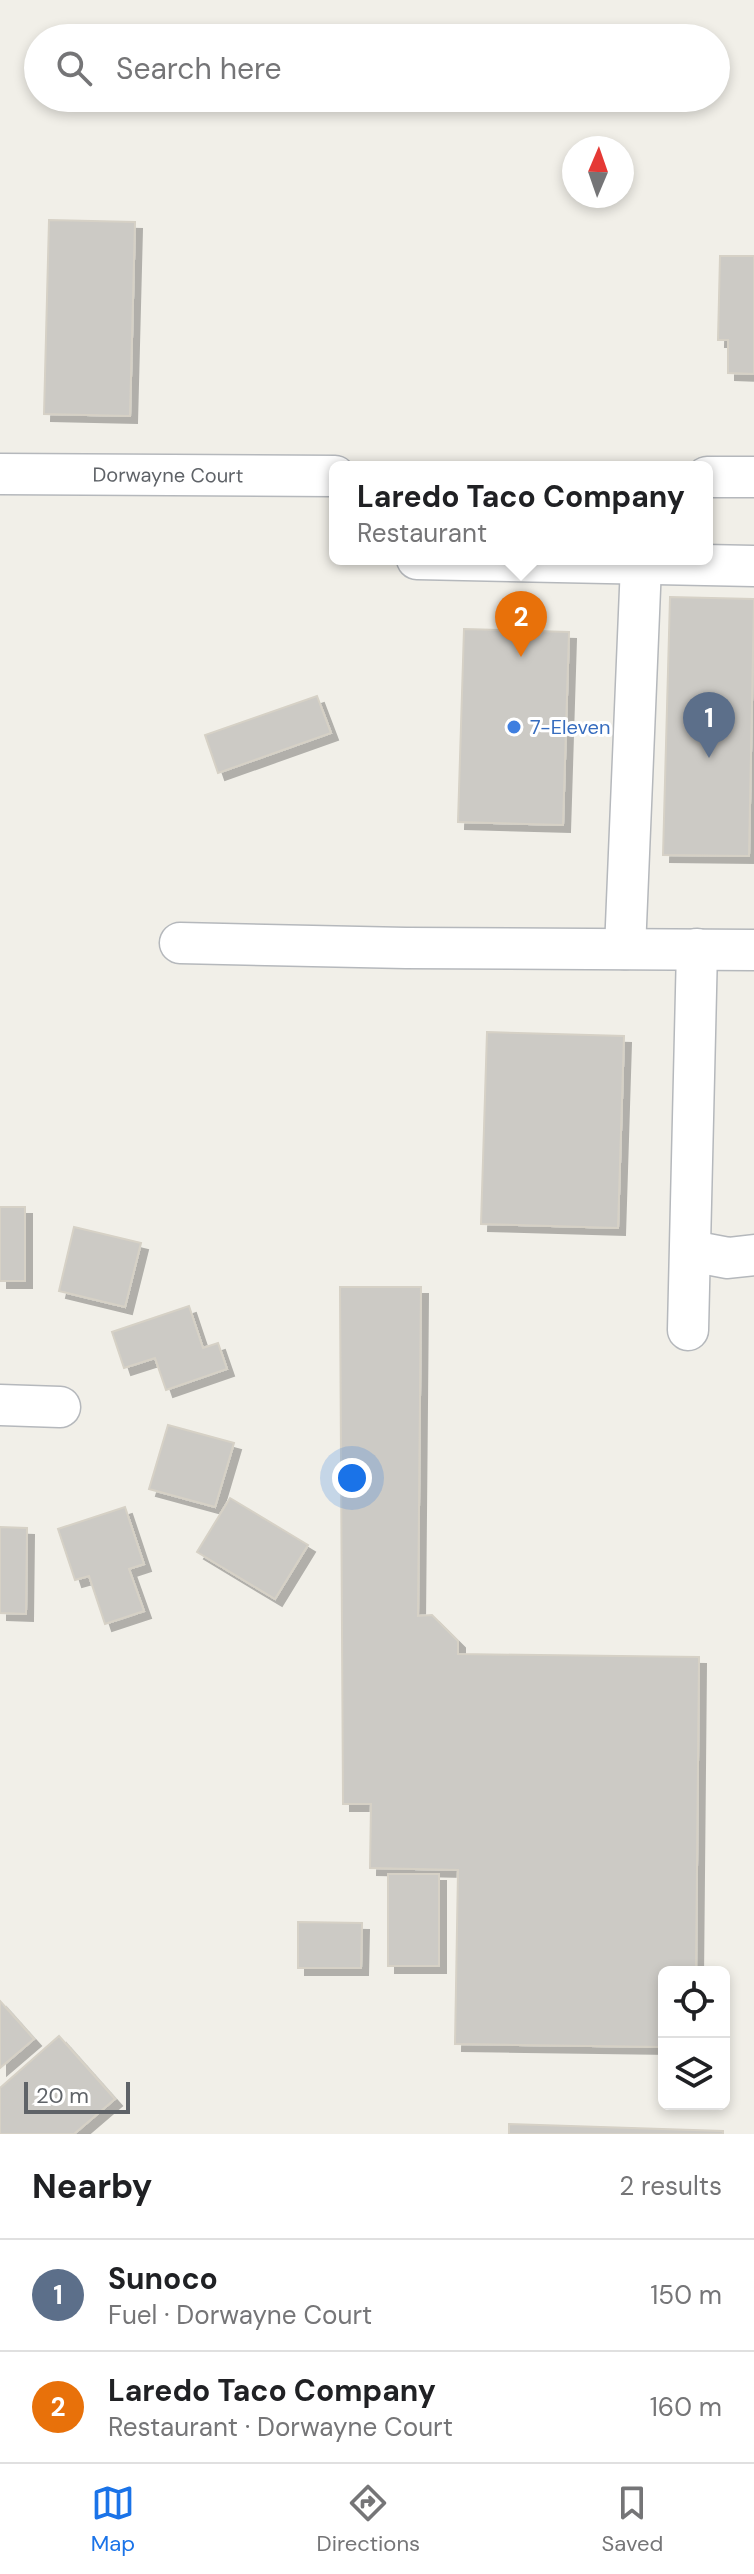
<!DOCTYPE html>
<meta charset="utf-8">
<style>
body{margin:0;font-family:"DM Sans",sans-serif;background:#f2f2f2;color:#202124}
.controls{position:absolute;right:24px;bottom:24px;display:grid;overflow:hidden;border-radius:12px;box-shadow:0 4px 12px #0003}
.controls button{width:72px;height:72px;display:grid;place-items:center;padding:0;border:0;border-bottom:2px solid #e0e0e0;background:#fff;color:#202124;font:40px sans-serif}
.compass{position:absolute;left:562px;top:136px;width:72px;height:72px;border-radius:50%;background:#fff;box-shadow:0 4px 12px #0003;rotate:2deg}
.scale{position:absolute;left:24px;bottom:20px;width:106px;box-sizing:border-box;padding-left:8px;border:4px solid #5f6368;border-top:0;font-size:22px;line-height:28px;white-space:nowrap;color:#5f6368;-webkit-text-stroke:6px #fff;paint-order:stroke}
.you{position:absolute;left:352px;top:1478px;width:28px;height:28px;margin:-20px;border:6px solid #fff;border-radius:50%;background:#1a73e8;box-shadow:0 0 0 12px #1a73e833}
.badge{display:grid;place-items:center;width:52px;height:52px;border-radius:50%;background:#1a73e8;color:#fff;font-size:26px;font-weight:700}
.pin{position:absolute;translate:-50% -66px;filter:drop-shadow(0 2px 4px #0008)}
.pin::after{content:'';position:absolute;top:42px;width:28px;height:24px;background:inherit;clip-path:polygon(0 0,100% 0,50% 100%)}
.popup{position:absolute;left:329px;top:461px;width:384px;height:104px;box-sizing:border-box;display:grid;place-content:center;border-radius:12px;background:#fff;filter:drop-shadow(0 2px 6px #0005);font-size:26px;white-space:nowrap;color:#757577}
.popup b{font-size:30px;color:#202124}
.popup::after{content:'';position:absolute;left:50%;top:100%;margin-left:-16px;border:16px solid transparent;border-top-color:#fff}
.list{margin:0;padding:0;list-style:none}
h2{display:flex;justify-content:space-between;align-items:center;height:104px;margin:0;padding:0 32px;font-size:34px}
h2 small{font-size:26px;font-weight:400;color:#757577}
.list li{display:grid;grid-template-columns:52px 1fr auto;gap:24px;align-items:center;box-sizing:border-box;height:112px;padding:0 32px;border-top:2px solid #e0e0e0}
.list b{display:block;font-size:30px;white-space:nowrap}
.list p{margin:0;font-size:26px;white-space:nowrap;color:#757577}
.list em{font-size:26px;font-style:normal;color:#757577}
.icon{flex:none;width:44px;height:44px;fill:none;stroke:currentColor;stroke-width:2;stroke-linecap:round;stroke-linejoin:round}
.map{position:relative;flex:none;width:754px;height:2134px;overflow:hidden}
.search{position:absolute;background:#fff;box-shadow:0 4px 12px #0003;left:24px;right:24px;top:24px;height:88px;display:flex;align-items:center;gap:20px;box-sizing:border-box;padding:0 28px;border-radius:44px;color:#757577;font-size:30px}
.sheet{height:328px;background:#fff}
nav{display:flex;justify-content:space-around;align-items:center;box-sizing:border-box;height:112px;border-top:2px solid #e0e0e0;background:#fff;font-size:22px;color:#757577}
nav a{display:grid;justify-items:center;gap:4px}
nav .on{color:#1a73e8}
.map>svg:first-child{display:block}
.building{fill:#cccac5;stroke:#d6d1c6;stroke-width:2;filter:url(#shadow)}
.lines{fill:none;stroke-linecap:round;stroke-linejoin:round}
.minor-casing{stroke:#b5b8bc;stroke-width:43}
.minor{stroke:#fff;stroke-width:40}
.shop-dot{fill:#3f7fe0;stroke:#fff;stroke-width:3}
.labels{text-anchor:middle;stroke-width:6;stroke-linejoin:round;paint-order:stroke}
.street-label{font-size:20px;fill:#5f6368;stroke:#fff}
.shop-label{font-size:20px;fill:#366cbe;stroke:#fff;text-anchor:start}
</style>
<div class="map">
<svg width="754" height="2134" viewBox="0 0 754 2134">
<defs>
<filter id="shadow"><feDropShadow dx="7" dy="7" stdDeviation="0" flood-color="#0004"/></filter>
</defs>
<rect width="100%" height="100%" fill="#f1efe8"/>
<!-- building -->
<path class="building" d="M49 220 135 222 130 416 44 414Z
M720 256H754V374L728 373V340H718Z
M670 597 754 599 749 856 663 855Z
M464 629 569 632 563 825 458 822Z
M317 696 331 733 218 773 205 735Z
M487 1032 624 1036 618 1228 481 1224Z
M0 1207H25V1281H0Z
M74 1227 141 1243 125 1307 59 1291Z
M340 1287H421L418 1616 432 1615 458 1641V1654L699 1657 696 1972H664V2047L455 2044 458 1870 370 1868 371 1804H343Z
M189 1306 203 1348 218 1343 227 1369 166 1390 155 1358 124 1368 112 1332Z
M168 1425 234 1443 215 1507 149 1489Z
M230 1498 308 1545 275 1599 197 1552Z
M125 1507 144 1564 129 1569 144 1611 105 1624 89 1576 75 1580 58 1529Z
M0 1527 27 1528 26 1614 0 1613Z
M388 1874H439V1966H388Z
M298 1922 362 1923 361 1968H298Z
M0 2001 34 2039 0 2068Z
M59 2036 115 2099 74 2134H0V2088Z
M509 2124 723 2131V2134H509Z"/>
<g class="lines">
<!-- minor casing -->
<g class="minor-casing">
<g id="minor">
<path id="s1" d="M0 474 335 476"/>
<path d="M707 477H754"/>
<path d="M417 559 754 566"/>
<path d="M180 943 406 948 754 950"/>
<path d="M625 949 641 565"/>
<path d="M691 1251 728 1258 754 1255"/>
<path d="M688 1330 697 949"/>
<path d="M0 1405 60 1407"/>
</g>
</g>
<!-- minor -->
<use href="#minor" class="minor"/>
</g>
<!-- markers -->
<circle class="shop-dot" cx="514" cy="727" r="8"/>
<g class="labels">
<!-- street labels -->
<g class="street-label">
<text dy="7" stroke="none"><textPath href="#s1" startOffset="168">Dorwayne Court</textPath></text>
</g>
<!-- shop labels -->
<g class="shop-label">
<text x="530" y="734">7-Eleven</text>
</g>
</g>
</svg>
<div class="controls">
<button><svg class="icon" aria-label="locate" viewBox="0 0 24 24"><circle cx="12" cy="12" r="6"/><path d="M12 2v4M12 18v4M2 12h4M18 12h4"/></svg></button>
<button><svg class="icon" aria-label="layers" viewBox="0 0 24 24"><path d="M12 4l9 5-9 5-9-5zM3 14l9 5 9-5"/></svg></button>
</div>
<svg class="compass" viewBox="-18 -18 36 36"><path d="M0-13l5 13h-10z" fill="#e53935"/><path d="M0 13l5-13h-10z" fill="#757577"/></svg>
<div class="scale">20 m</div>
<div class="you"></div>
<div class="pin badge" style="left:709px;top:758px;background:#5c6f8a">1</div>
<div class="pin badge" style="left:521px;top:657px;background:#e8710a">2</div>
<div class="popup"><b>Laredo Taco Company</b>Restaurant</div>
<div class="search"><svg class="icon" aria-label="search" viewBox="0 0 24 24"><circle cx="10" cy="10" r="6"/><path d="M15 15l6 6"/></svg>Search here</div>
</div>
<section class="sheet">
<h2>Nearby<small>2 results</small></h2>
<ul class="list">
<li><span class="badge" style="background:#5c6f8a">1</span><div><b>Sunoco</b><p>Fuel · Dorwayne Court</p></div><em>150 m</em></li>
<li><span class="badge" style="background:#e8710a">2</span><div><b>Laredo Taco Company</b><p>Restaurant · Dorwayne Court</p></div><em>160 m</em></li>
</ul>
</section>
<nav>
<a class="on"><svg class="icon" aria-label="map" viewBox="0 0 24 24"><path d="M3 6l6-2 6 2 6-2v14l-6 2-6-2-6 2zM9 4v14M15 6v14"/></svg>Map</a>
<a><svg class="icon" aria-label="directions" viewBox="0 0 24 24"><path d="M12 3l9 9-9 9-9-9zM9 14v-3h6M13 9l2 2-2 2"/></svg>Directions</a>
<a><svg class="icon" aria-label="saved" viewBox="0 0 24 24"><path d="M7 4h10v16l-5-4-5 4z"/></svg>Saved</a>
</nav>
